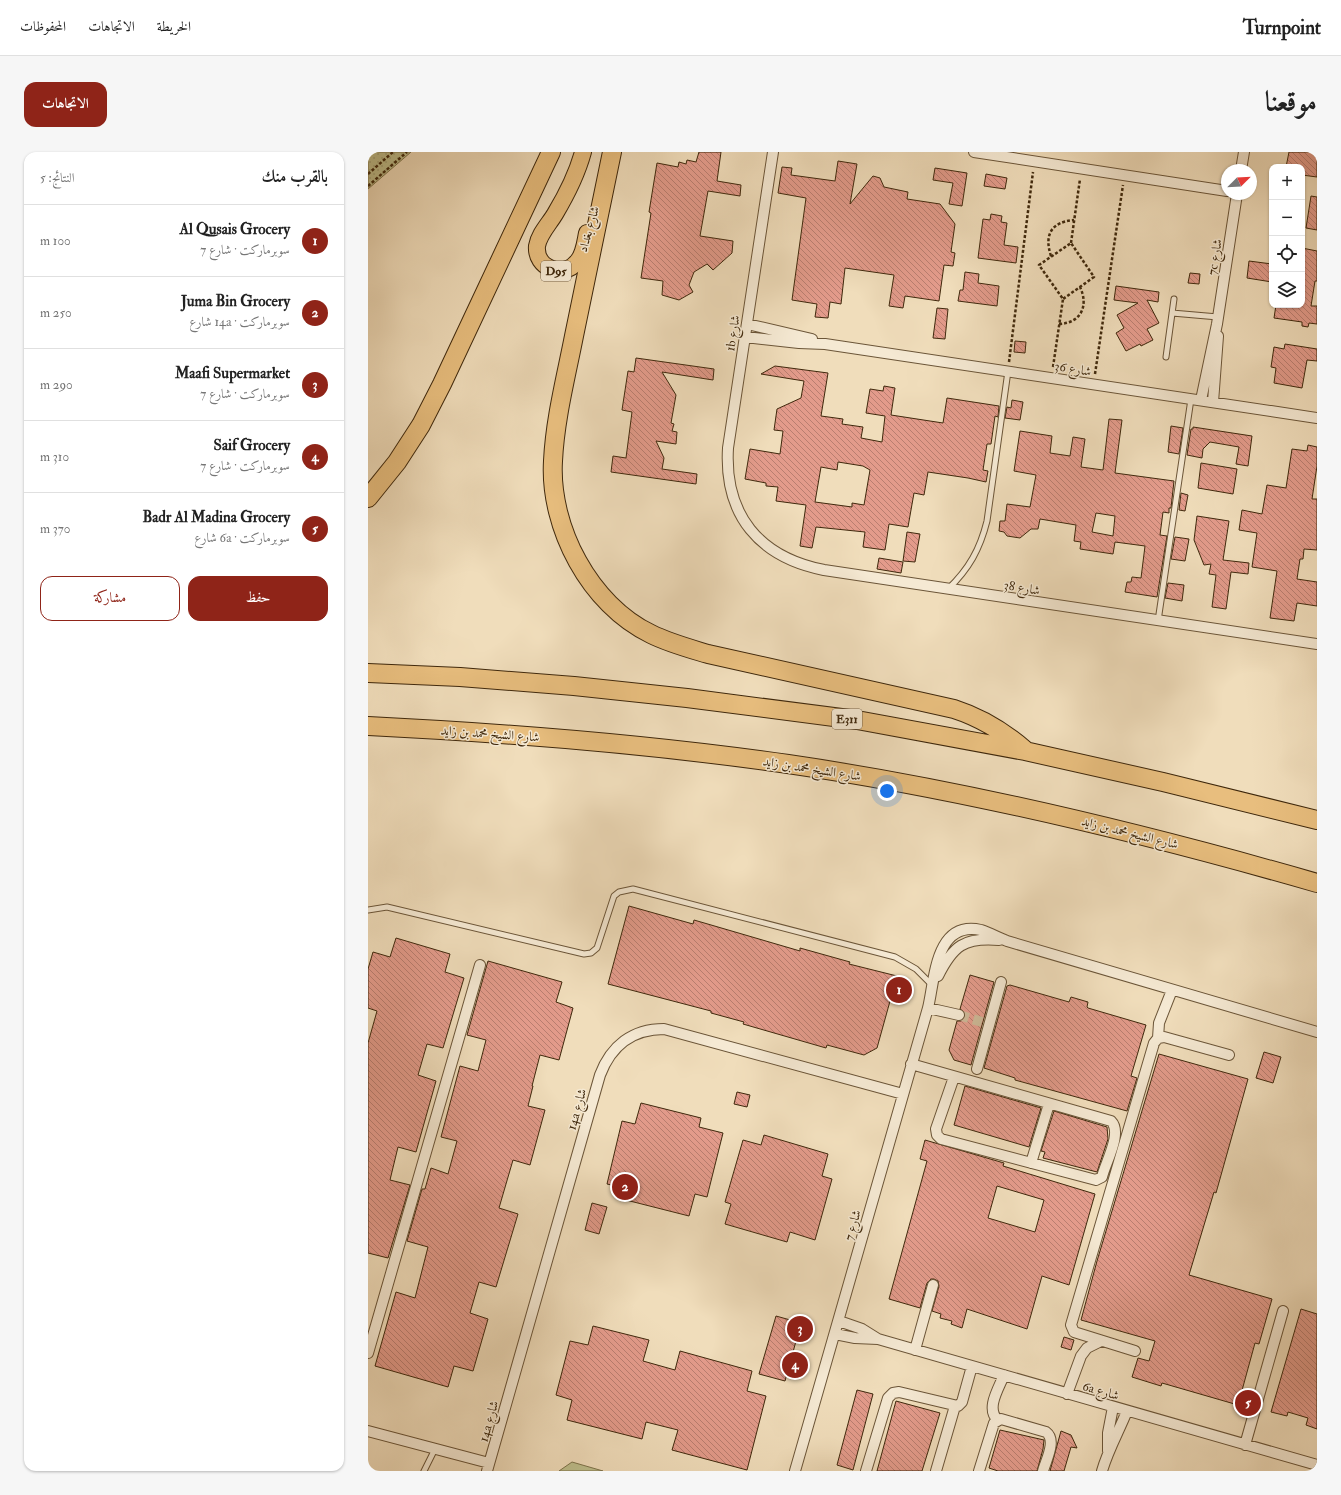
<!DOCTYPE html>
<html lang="ar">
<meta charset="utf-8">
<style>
body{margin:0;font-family:"IM FELL Double Pica",Amiri,serif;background:#f6f6f6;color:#222;direction:rtl}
.controls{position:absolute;right:12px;top:12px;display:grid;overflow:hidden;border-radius:8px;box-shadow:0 1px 3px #0004}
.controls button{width:36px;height:36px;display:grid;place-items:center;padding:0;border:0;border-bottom:1px solid #e0e0e0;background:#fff;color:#222;font:20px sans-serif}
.compass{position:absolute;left:853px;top:12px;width:36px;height:36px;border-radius:50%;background:#fff;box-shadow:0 1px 3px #0004;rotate:66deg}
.you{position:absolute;left:519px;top:639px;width:14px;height:14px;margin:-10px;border:3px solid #fff;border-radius:50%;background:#1a73e8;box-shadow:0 0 0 6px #1a73e833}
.badge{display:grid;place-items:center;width:26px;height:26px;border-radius:50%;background:#8f2418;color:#fff;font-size:13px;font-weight:700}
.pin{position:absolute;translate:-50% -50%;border:2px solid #fff;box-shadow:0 1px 4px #0006}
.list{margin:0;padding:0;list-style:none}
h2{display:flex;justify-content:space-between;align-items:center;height:52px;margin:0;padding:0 16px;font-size:17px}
h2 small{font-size:13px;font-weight:400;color:#767676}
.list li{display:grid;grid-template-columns:26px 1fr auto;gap:12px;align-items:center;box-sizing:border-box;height:72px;padding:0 16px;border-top:1px solid #e0e0e0}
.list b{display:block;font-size:15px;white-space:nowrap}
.list p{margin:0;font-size:13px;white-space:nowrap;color:#767676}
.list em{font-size:13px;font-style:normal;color:#767676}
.actions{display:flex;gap:8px;padding:12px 16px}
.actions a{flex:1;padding:9px 0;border:1px solid #8f2418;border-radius:12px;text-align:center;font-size:14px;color:#8f2418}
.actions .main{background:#8f2418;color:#fff}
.icon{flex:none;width:22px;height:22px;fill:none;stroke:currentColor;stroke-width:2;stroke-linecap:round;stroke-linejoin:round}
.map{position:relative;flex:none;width:949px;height:1319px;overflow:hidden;direction:ltr;border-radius:12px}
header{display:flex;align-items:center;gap:24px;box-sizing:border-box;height:56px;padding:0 20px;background:#fff;border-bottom:1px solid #e0e0e0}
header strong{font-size:19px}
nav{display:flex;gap:22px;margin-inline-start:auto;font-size:14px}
.intro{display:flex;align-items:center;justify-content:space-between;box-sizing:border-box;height:96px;padding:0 24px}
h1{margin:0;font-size:28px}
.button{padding:10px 18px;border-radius:12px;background:#8f2418;color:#fff;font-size:14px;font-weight:700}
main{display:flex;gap:24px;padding:0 24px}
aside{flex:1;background:#fff;border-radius:12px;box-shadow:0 1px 3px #0004}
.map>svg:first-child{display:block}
.grass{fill:url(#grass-dots);stroke:#7e744c}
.garden{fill:#bebf8d;stroke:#7e744c}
.building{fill:url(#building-back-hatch);stroke:#3f280c;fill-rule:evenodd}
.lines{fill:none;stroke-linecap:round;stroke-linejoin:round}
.street-tunnel{stroke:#cdb998;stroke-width:10;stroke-dasharray:10 5;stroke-linecap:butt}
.lane-casing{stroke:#6b5538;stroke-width:7}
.street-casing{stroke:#6b5538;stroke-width:12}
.primary-casing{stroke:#3f280c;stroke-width:18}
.highway-casing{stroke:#3f280c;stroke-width:20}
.path{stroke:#3f280c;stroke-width:2.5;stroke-dasharray:3 2;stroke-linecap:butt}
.lane{stroke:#f5e9d3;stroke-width:5}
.street{stroke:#f5e9d3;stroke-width:10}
.primary{stroke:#e8be7e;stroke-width:16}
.highway{stroke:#e8be7e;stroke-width:18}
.labels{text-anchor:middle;stroke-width:3;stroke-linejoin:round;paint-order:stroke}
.shield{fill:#f5e9d3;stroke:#766248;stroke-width:1}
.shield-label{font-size:12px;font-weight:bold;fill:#3f280c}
.street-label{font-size:13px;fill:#3f280c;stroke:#f5e9d3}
</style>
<header>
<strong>Turnpoint</strong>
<nav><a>الخريطة</a><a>الاتجاهات</a><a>المحفوظات</a></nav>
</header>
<div class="intro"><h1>موقعنا</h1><a class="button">الاتجاهات</a></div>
<main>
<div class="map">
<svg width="949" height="1319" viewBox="0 0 949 1319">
<defs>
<pattern id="grass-dots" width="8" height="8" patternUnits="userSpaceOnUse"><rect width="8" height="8" fill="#bebf8d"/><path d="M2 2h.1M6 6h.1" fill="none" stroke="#a4a478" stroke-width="1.8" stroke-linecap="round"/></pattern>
<pattern id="building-back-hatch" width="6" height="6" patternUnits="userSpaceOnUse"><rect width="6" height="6" fill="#e39b8b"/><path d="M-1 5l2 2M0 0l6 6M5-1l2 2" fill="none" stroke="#b97e70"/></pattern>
</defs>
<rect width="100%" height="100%" fill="#f0ddbb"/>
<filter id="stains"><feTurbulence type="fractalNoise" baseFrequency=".005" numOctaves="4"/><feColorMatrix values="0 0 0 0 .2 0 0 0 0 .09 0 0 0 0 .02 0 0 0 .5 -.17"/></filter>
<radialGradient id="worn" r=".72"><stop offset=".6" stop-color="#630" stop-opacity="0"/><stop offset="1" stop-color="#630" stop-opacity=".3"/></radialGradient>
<!-- grass -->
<path class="grass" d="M0 0H43L0 37Z"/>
<!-- garden -->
<path class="garden" d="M204 1310 235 1319H191Z"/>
<!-- building -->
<path class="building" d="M331 0H353L349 29 373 33 372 44 340 39 332 84 365 89 364 101 345 118 339 112 326 120 321 133 325 140 311 148 294 143 295 129 273 126 283 61 281 60 289 11 310 15 311 10 318 12 319 8 328 10Z
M921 0H949V25L934 23V15H918Z
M470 9 489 12 482 52 505 24 512 26 516 35 540 40 539 47 572 52 587 72 583 100 587 101 585 114 576 113 571 149 537 144 535 156 521 154 526 123 477 116 473 152 462 150 460 166 447 165 449 152 424 148 438 46 410 41 414 15 424 16 423 23 467 29Z
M567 16 599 21 594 54 581 52 585 31 565 28Z
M618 22 639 26 637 37 616 34Z
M943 44 949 45V78L938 76Z
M623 62 634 64 633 70 639 71 636 93 650 95 648 111 610 106 615 67 622 68Z
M934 96 949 99V129H947L943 154H949V172L941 171 940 175 934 174V170L906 166 908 153H934Z
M881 109 904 112V130L879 126Z
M597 120 611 122 610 131 631 134 629 154 590 149 592 138H595Z
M822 121 832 122 831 132 820 131Z
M748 134 791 140 790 150 779 148 791 171 779 177 785 188 773 194 772 192 758 199 748 181 756 176 749 163 770 151 746 148Z
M569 156 580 157 577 187 565 186Z
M647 189 658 190 657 201 646 200Z
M917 192 949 197V209L939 208 934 236 906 231 908 216 903 215 906 195 916 197Z
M268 206 346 217 345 228 294 220 308 243 303 271 306 272 304 279 309 280 308 292 288 289 296 306 294 317 329 322 328 332 243 320 245 304 258 306 264 260 254 258 260 219 266 220Z
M407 214 460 221 453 264 475 267 474 272 495 275 493 286 514 290 517 264 498 261 502 237 515 239 516 234 527 236 523 263 575 271 579 246 631 254 630 265 627 264 623 292H619L615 318 620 319 618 330 600 326 560 320 556 343 546 341 540 375 521 372 517 398 495 395 497 380 448 375 444 396 432 394 438 353 408 349 410 335 398 334V331L377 327 382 297 412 302 415 279 406 278 409 257 433 246 436 229 393 222ZM470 310 495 314 502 318 496 353 484 351V355L447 350 453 315 469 318Z
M644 248 655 250 652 268 637 266 639 255 643 256Z
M741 267 754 268 747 321 806 329 803 356H801V361L795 360 792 383 799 384 789 445 757 440 759 430H763L764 425 773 426 777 394 747 390 745 402 712 397 713 390 706 389 708 373 672 367 670 377H663L652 386 639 384 636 380 631 379 632 369H637L639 352 662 355 668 323 646 319 652 279 684 284 682 301 702 304 705 285 717 287 713 315 735 318ZM728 361 747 364 745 384 724 380Z
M803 274 815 276 811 302 800 300Z
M825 275 884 284 880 314 868 312 871 295 842 290 835 297 834 306 819 303 823 277H825Z
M940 293 949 295V314L944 347H949V398L936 397 935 407H932L929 427 949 430V454L929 451 926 469 902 466 909 419 884 415 889 381 871 378 874 358 894 362 899 333 918 336 924 297 939 299Z
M833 311 869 317 865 342 830 336Z
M813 341 820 343 817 359 811 358Z
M829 364 861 369 855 408 881 411 880 422 863 420 858 457 844 455 848 423 841 422 843 412 836 413 826 388Z
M539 380 552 382 547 410 535 409Z
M807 385 821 387 817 409 803 407Z
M511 406 535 410 533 421 509 417Z
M800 431 816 433 814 449 797 446Z
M261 754 325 772 326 768 432 799V796L482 810 481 812 529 824 509 896 496 903 459 893 458 896 375 872 376 870 343 861V859L240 832Z
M28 786 82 802 77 820 96 826 75 896 59 892 50 923 68 929 48 1000 30 995 22 1028 42 1033 20 1106 0 1101V891L9 859 0 856V817L5 800 22 805Z
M120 809 194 830 188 850 205 856 191 908 172 903 164 934H165L160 954 177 958 162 1013 145 1008 131 1056 150 1062 128 1135 111 1130 102 1161 120 1167 105 1219 86 1214 80 1235 7 1214 28 1140 47 1146 60 1095 39 1089 54 1037H57L63 1016 80 1022 89 989 73 985 92 914 110 919 118 888 99 883Z
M602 823 626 830 603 913 586 908 581 898 589 869H593L597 865V861L592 857Z
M642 833 701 850 703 845 720 850 719 855 720 856 778 873 763 924 769 926 759 959 647 928V926L616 916 639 834Z
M896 900 913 905 905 931 888 926Z
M791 902 880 927 848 1041 846 1040 821 1123 904 1147 891 1192 887 1191 870 1253 794 1231 793 1234 764 1225 770 1206 781 1209 787 1189 713 1168 729 1109Z
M597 934 673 956 661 995 586 973Z
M369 940 382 943 379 955 366 952Z
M273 951 333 966 331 975 355 981 339 1045 327 1042 321 1064 254 1047 257 1036 239 1032 254 969 267 972Z
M686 959 739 975 740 987 729 1020 675 1006 677 1000 673 999Z
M396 983 460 1002 454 1024 464 1027 447 1088 422 1080 419 1090 357 1072 363 1052 357 1050 375 988 393 993Z
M557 988 636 1011 635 1014 727 1042 701 1133 674 1124 659 1177 599 1157 594 1176 583 1172 584 1169 572 1166 573 1162 564 1159 571 1134 570 1129 566 1127H563L559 1131 552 1156 521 1147 559 1009 552 1007ZM629 1034 676 1048 667 1080 620 1066Z
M224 1051 239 1055 231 1082 217 1078Z
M933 1157 949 1162V1277L938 1273 940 1266 920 1260 919 1264 903 1260Z
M408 1164 433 1171 417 1229 391 1222Z
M225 1174 281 1188 275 1209 307 1218 312 1199 384 1219 379 1239 398 1244 379 1318 304 1298 310 1278 278 1270 274 1287 199 1268 204 1248 188 1243 202 1189 220 1193Z
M696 1185 706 1188 703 1198 693 1195Z
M489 1238 505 1242 485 1318 469 1313Z
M528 1249 572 1261 554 1319H509Z
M632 1278 676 1288 675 1297 669 1319H630L621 1316Z
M693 1279 703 1283 709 1296 703 1295 696 1319H682Z"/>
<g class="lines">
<!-- street-tunnel -->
<path class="street-tunnel" d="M591 863 614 870"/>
<!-- lane casing -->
<g class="lane-casing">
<path id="lane" d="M804 161 850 165
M798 205 806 147
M580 437C601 417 612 397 619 369L640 219
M790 469 823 247
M0 758 19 755 216 802 223 801 229 796 246 744 251 740 265 737 527 805 548 817 563 832
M56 1319 67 1297"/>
</g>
<!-- street casing -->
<g class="street-casing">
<path id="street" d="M405 0 360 296C356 363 391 405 456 418L949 492
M606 0 859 39
M873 18 876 0
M379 172 444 187
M377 185 431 191 457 192 949 266
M833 248 849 172 869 42
M845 250 850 184
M570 824C585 794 596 785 631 788
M560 856 591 863
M790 886 791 871 804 838
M543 912 743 969C755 981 737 1011 734 1025L728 1028 573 987 569 983 568 977 586 925
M609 917 633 830
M663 1011 681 952
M471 1169 494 1177 510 1187
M467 1182 487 1186 510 1187 949 1313
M547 1198 565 1133
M767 1199 706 1180 703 1173 786 891 790 886 796 885 861 903
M0 1201 112 813
M699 1242 713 1204 719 1196 733 1189
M630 1268C617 1257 631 1236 636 1223
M0 1279 121 1311
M877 1293 915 1159
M740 1299V1281L745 1255
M119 1319 232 923C243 894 264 877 296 877L535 942
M427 1319 560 856C567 827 567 768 613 778 622 781 631 786 639 789L949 880
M498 1319 520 1246 525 1241 531 1240 590 1254 594 1250 604 1214
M568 1319 587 1254
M611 1319 626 1271 633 1267 678 1280C689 1288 678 1308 675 1319
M734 1319C740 1298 751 1279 759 1259"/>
</g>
<!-- primary casing -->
<g class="primary-casing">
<path id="primary" d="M215 0C209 22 199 42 187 62 181 72 171 82 169 94 167 116 195 127 209 110 216 103 217 91 219 81"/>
</g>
<!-- highway casing -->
<g class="highway-casing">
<path id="highway" d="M244 0C231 61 219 123 206 184 198 225 187 267 185 309 181 375 222 453 283 482 301 491 320 496 340 502L586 557C614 566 635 579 657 598
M0 346 29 310 53 273 74 232 183 0
M0 521 92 525 206 534 319 546 489 568 657 599 795 630 949 668
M0 574C141 581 280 592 420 612 599 638 775 681 949 731"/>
</g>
<!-- path -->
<path class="path" d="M0 22 25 0
M0 34 39 0
M703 91 712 27
M683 104C676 83 683 70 706 68
M691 172C713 171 721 154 712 135
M641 210 665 20
M685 215 695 147 671 113 703 91 726 125 695 147
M727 222 755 33"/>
<!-- lane -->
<use href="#lane" class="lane"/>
<!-- street -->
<use href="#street" class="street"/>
<!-- primary -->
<use href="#primary" class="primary"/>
<!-- highway -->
<use href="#highway" class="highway"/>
</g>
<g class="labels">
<!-- shield labels -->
<g class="shield">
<rect x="173" y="109" width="30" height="20" rx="3"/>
<rect x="464" y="557" width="30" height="20" rx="3"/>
</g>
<g class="shield-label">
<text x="188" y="123">D95</text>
<text x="479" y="571">E311</text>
</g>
<!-- street labels -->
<g class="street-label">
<text transform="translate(220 77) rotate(-74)" y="5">شارع بغداد</text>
<text transform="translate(846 105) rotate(-81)" y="5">7c شارع</text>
<text transform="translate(364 181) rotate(-81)" y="5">1b شارع</text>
<text transform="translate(705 216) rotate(9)" y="5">شارع 36</text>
<text transform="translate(654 435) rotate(9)" y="5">شارع 38</text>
<text transform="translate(122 581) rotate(4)" y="5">شارع الشيخ محمد بن زايد</text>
<text transform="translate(444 616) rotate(9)" y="5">شارع الشيخ محمد بن زايد</text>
<text transform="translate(762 680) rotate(14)" y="5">شارع الشيخ محمد بن زايد</text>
<text transform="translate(208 957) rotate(-74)" y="5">14a شارع</text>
<text transform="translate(484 1073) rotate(-74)" y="5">شارع 7</text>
<text transform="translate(733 1238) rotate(16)" y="5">6a شارع</text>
<text transform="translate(120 1269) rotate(-74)" y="5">14a شارع</text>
</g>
</g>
<rect width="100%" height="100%" filter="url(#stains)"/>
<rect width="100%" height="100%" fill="url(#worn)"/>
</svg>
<div class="controls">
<button>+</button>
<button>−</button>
<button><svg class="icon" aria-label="locate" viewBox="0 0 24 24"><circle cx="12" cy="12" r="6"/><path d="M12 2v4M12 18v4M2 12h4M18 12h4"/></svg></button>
<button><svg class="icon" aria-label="layers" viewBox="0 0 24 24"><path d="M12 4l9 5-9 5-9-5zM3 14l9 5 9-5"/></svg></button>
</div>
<svg class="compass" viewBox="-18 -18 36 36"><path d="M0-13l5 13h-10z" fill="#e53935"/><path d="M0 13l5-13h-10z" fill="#767676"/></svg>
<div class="you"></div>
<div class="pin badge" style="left:531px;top:838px">1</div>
<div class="pin badge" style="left:257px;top:1035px">2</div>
<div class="pin badge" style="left:432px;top:1177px">3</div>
<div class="pin badge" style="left:427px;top:1213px">4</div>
<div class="pin badge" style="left:880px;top:1251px">5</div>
</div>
<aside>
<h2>بالقرب منك<small>النتائج: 5</small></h2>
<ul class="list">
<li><span class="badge">1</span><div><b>Al Qusais Grocery</b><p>سوبرماركت · شارع 7</p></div><em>100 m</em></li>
<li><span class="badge">2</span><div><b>Juma Bin Grocery</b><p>سوبرماركت · 14a شارع</p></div><em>250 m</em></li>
<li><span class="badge">3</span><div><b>Maafi Supermarket</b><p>سوبرماركت · شارع 7</p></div><em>290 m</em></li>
<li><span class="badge">4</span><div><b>Saif Grocery</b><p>سوبرماركت · شارع 7</p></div><em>310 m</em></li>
<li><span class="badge">5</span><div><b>Badr Al Madina Grocery</b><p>سوبرماركت · 6a شارع</p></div><em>370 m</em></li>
</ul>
<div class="actions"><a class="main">حفظ</a><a>مشاركة</a></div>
</aside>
</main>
